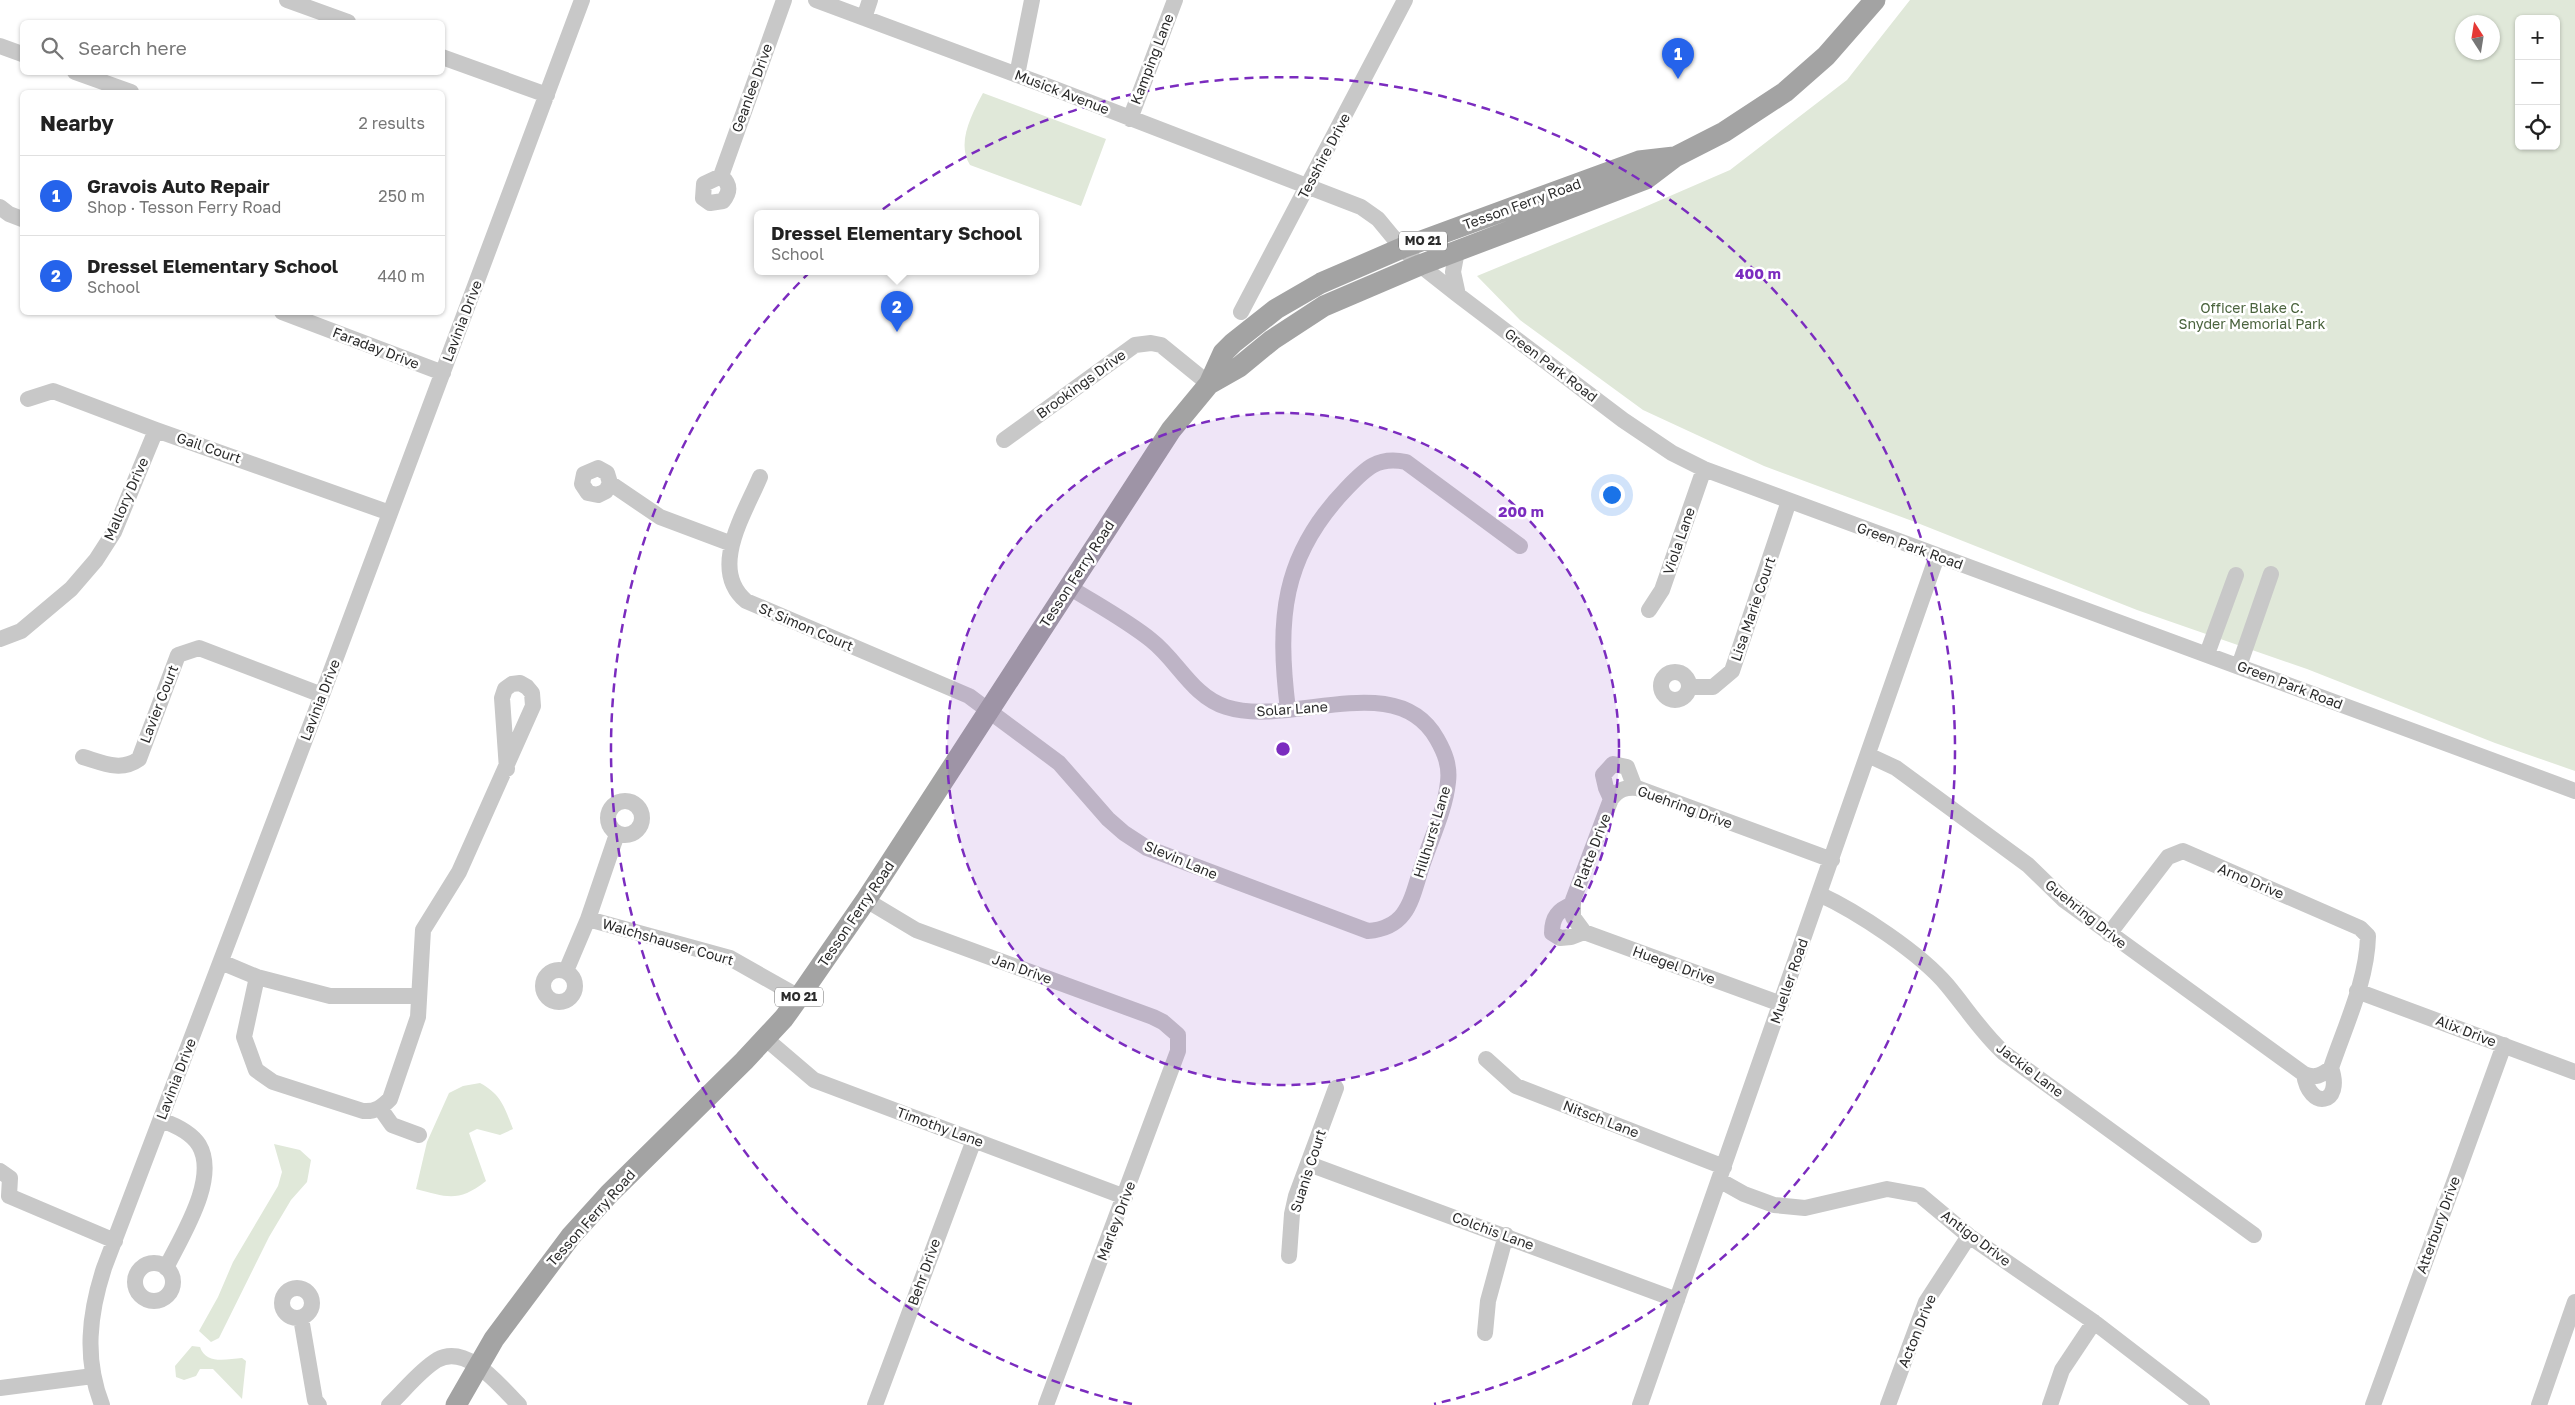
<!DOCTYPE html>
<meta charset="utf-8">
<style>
body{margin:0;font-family:"Golos Text",sans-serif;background:#f6f6f6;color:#222}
.controls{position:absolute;right:15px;top:15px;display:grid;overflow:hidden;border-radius:8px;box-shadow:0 1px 4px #0004}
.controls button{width:45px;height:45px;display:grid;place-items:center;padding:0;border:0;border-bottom:1px solid #e0e0e0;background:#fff;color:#222;font:25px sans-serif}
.compass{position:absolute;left:2455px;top:15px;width:45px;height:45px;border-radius:50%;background:#fff;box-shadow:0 1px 4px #0004;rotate:348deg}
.you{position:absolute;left:1611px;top:494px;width:18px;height:18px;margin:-12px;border:4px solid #fff;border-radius:50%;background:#1a73e8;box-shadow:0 0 0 8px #1a73e833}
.badge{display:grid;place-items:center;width:32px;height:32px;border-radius:50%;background:#2563eb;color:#fff;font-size:16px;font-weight:700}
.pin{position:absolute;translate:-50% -41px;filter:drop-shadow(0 1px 2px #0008)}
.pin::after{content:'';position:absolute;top:26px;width:18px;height:15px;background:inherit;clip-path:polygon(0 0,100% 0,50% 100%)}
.popup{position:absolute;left:754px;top:210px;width:285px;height:65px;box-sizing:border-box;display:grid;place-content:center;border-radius:8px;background:#fff;filter:drop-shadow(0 1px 4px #0005);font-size:16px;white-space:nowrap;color:#767676}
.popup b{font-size:19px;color:#222}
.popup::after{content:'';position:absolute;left:50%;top:100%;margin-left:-10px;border:10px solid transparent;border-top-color:#fff}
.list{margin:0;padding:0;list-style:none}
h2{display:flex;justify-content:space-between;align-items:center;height:65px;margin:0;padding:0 20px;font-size:21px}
h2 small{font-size:16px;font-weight:400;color:#767676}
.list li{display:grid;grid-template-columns:32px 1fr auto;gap:15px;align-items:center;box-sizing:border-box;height:80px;padding:0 20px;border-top:1px solid #e0e0e0}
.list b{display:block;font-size:19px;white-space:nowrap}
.list p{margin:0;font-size:16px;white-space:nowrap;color:#767676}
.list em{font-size:16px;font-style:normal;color:#767676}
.icon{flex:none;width:28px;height:28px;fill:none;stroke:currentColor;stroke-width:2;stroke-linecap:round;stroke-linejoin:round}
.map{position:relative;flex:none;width:2575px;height:1405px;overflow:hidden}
.search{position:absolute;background:#fff;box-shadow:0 1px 4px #0004;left:20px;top:20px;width:425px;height:55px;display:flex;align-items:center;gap:12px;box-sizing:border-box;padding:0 18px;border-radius:8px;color:#767676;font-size:19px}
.panel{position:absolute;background:#fff;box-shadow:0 1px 4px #0004;left:20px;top:90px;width:425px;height:225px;border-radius:8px}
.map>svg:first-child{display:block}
.green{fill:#e0e8d9;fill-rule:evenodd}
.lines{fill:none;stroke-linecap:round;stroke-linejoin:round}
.minor{stroke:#c8c8c8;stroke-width:16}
.major{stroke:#a3a3a3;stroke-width:21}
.ring{fill:none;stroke:#7b2cbf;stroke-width:2.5;stroke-dasharray:9 6}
.labels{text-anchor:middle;stroke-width:5;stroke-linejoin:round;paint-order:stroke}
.shield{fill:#fff;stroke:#6b6b6b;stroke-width:1}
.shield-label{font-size:12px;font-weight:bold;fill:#2b2b2b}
.street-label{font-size:14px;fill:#2b2b2b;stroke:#fff}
.park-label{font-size:14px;fill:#4a633d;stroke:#fff}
.centre{fill:#7b2cbf;stroke:#fff;stroke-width:2.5}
.ring-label{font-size:15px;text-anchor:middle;font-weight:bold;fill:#7b2cbf;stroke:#fff;stroke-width:5;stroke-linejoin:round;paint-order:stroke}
</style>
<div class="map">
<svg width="2575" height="1405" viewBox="0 0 2575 1405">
<rect width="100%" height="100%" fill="#fff"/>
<!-- green -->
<path class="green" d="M1910 0H2575V771L2495 743 2307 669 2137 610 1915 522 1764 466 1643 410 1520 320 1477 276 1640 209 1730 170 1847 80ZM2519 19H2556V146H2519ZM2462 22H2492V52H2462Z
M983 93 1106 139 1081 206 970 165C956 143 972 114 983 93Z
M480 1083C501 1094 505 1108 513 1129L500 1135 477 1129 469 1133 486 1181C458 1203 447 1197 416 1189L427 1142 449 1093 463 1086Z
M274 1144 300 1150 311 1160 307 1182 291 1200 269 1237 219 1338 211 1342 199 1331 218 1297 233 1262 278 1186 282 1172Z
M192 1346 200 1347C206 1365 227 1359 242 1358L246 1361 242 1399 213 1369H200L196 1376 184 1380 176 1377 175 1366Z"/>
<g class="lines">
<!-- minor -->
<path class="minor" d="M287 0 348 22
M816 0 1055 89 1361 207 1378 219 1402 248 1420 265 1458 295 1623 420 1672 453 1704 469 2575 791
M864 18 870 0
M0 46 22 54
M442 57 547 95
M75 72 131 92
M1017 75 1032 0
M1130 119 1175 0
M721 176 784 0
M721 176C730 184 731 191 723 201L710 203 703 198 704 184Z
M0 207 9 214 22 219
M1457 251 1453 272 1458 295
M282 312 443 373
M1241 312 1405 0
M28 399 53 391 156 430 390 513
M1004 440 1135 345 1151 343 1161 345 1209 384
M760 477C745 513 708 569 746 601L969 696 1059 763 1108 819 1124 833 1147 848 1368 931C1407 928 1411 901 1421 869 1430 841 1445 811 1448 782 1450 766 1445 753 1437 739 1397 667 1291 728 1226 707 1192 696 1178 661 1151 640 1126 620 1096 604 1069 587
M610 483 606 491 598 495 588 493 582 484 584 474 598 468 607 473 610 483 660 517 732 544
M1649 610 1662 590 1704 469
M0 639 21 631 71 589 96 560 114 532 156 430
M2207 654 2236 575
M2239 666 2271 574
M1661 686a14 14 0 1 1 28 0a14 14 0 1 1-28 0Z
M1689 687H1713L1732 671 1789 501
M1288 710C1277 620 1281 556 1347 488 1366 468 1378 456 1406 462L1520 546
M1868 755 1896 768 2028 865 2064 900 2304 1074C2315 1079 2322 1075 2331 1068 2345 1026 2367 981 2368 936L2360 928 2183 851 2168 857 2109 934
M83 757C103 763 121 772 139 759L178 655 199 648 322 695
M1611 799 1606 788 1603 775 1613 764 1627 767 1635 788
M608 818a17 17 0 1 1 34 0a17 17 0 1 1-34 0Z
M1819 894C1858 912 1920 953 1947 985 1967 1009 1982 1033 2004 1053L2254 1235
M866 900 916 930 1153 1017 1163 1022 1178 1035V1051L1046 1405
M1573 904C1558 910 1552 917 1552 933L1560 938 1571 937 1584 932
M588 919 730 958 799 997
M221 962 257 977 330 996H419
M543 986a16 16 0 1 1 32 0a16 16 0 1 1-32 0Z
M566 971 588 919 617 834
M257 977 244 1037 256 1070 273 1082 363 1111C376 1112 382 1107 390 1099L418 1017 423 930 459 872 533 706 532 693 527 687 520 683 512 684 505 689 502 698 507 769
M2357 991 2575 1072
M1781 1004 1584 932 1573 917V900L1611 799C1619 789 1626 787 1637 788L1832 860
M766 1039 814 1080 1125 1197
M1486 1059 1516 1086 1724 1167
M2304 1074C2309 1111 2344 1105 2331 1068
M380 1108 392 1125 419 1135
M161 1120C175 1125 191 1132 199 1145 219 1179 181 1237 166 1268
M1309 1164 1677 1300
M0 1171 10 1178 9 1196
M1719 1180 1744 1194 1774 1205 1805 1208 1887 1189 1920 1195 1969 1236 2094 1322 2202 1405
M9 1196 115 1241
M1289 1256 1292 1214 1296 1196 1336 1088
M135 1282a19 19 0 1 1 38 0a19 19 0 1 1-38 0Z
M282 1303a15 15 0 1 1 30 0a15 15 0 1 1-30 0Z
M301 1318 315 1400 319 1405
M1485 1333 1488 1301 1506 1235
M0 1388 93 1376
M102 1405C84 1359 89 1314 104 1268L322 695 582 0
M389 1405C404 1391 419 1371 437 1360 467 1343 500 1386 519 1405
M875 1405 974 1140
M1640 1405 1937 556
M1888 1405 1926 1302 1969 1236
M2050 1405 2062 1370 2094 1322
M2373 1405 2504 1045
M2539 1405 2575 1302"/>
<!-- major -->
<path class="major" d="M1209 384 1223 353 1233 343 1276 309 1321 283 1402 248 1639 161 1674 157
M456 1405 494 1339 571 1236 609 1194 744 1061 784 1018 799 997 866 900 1171 430 1209 384 1239 367 1272 340 1324 306 1420 265 1646 179 1675 157 1724 132 1785 92 1826 56 1875 0"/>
</g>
<!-- distance rings -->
<circle cx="1283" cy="749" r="336" fill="#7b2cbf" fill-opacity=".12"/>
<g class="ring">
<circle cx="1283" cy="749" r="336"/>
<path d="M1132 1404A672 672 0 1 1 1434 1404"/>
</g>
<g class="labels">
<!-- shield labels -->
<g class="shield">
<rect x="1399" y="231.5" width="48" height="19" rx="4"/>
<rect x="775" y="987.5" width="48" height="19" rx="4"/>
</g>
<g class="shield-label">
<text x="1423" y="245">MO 21</text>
<text x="799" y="1001">MO 21</text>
</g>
<!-- street labels -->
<g class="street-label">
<text transform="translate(1152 59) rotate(-69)" y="5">Kamping Lane</text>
<text transform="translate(752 88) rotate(-70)" y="5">Geanlee Drive</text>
<text transform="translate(1062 92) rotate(21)" y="5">Musick Avenue</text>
<text transform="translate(1324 156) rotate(-62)" y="5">Tesshire Drive</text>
<text transform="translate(1522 204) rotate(-20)" y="5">Tesson Ferry Road</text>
<text transform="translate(462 321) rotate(-69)" y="5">Lavinia Drive</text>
<text transform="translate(376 348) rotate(21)" y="5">Faraday Drive</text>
<text transform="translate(1551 365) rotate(37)" y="5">Green Park Road</text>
<text transform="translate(1081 384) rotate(-36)" y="5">Brookings Drive</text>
<text transform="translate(209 448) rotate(19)" y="5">Gail Court</text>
<text transform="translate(126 499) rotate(-66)" y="5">Mallory Drive</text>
<text transform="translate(1679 541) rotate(-71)" y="5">Viola Lane</text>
<text transform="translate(1910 546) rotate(20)" y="5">Green Park Road</text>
<text transform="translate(1077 574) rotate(-57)" y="5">Tesson Ferry Road</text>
<text transform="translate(1753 609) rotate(-71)" y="5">Lisa Marie Court</text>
<text transform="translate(806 627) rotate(23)" y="5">St Simon Court</text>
<text transform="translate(2290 685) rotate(21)" y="5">Green Park Road</text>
<text transform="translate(320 700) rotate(-69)" y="5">Lavinia Drive</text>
<text transform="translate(159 704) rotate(-69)" y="5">Lavier Court</text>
<text transform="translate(1292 709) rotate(-4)" y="5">Solar Lane</text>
<text transform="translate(1685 807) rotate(20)" y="5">Guehring Drive</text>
<text transform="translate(1432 832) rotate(-73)" y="5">Hillhurst Lane</text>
<text transform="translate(1592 851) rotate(-69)" y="5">Platte Drive</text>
<text transform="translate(1181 860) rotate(23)" y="5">Slevin Lane</text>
<text transform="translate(2251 881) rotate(23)" y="5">Arno Drive</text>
<text transform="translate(856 914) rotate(-56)" y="5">Tesson Ferry Road</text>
<text transform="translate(2086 914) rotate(39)" y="5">Guehring Drive</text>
<text transform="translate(668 942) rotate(16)" y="5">Walchshauser Court</text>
<text transform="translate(1674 965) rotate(20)" y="5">Huegel Drive</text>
<text transform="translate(1022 969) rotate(20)" y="5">Jan Drive</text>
<text transform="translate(1789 981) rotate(-71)" y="5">Mueller Road</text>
<text transform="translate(2466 1031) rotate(21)" y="5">Alix Drive</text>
<text transform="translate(2030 1070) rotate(37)" y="5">Jackie Lane</text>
<text transform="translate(176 1079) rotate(-69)" y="5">Lavinia Drive</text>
<text transform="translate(1601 1119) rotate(21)" y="5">Nitsch Lane</text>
<text transform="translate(940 1127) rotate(20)" y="5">Timothy Lane</text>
<text transform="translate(1308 1171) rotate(-72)" y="5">Suanis Court</text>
<text transform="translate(591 1218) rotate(-48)" y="5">Tesson Ferry Road</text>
<text transform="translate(1116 1221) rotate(-69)" y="5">Marley Drive</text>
<text transform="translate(2438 1225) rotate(-70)" y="5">Atterbury Drive</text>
<text transform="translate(1493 1231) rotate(20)" y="5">Colchis Lane</text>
<text transform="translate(1976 1238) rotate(37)" y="5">Antigo Drive</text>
<text transform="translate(924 1272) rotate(-70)" y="5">Behr Drive</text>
<text transform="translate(1917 1331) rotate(-68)" y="5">Acton Drive</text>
</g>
<!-- park labels -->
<g class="park-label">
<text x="2252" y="313">Officer Blake C.<tspan x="2252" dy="16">Snyder Memorial Park</tspan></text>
</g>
</g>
<circle cx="1283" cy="749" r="8" class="centre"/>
<g class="ring-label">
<text x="1758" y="279">400 m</text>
<text x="1521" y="517">200 m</text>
</g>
</svg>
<div class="controls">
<button>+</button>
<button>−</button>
<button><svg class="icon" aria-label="locate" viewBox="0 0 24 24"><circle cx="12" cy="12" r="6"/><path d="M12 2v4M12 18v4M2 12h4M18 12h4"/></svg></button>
</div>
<svg class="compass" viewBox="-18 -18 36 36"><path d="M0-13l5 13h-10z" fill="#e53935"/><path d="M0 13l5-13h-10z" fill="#767676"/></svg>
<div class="you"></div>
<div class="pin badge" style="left:1678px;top:79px">1</div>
<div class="pin badge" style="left:897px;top:332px">2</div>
<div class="popup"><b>Dressel Elementary School</b>School</div>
<div class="search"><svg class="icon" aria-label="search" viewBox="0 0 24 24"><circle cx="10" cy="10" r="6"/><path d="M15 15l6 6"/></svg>Search here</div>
<section class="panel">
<h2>Nearby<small>2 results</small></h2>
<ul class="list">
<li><span class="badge">1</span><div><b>Gravois Auto Repair</b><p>Shop · Tesson Ferry Road</p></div><em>250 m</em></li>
<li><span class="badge">2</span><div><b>Dressel Elementary School</b><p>School</p></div><em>440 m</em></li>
</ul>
</section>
</div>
